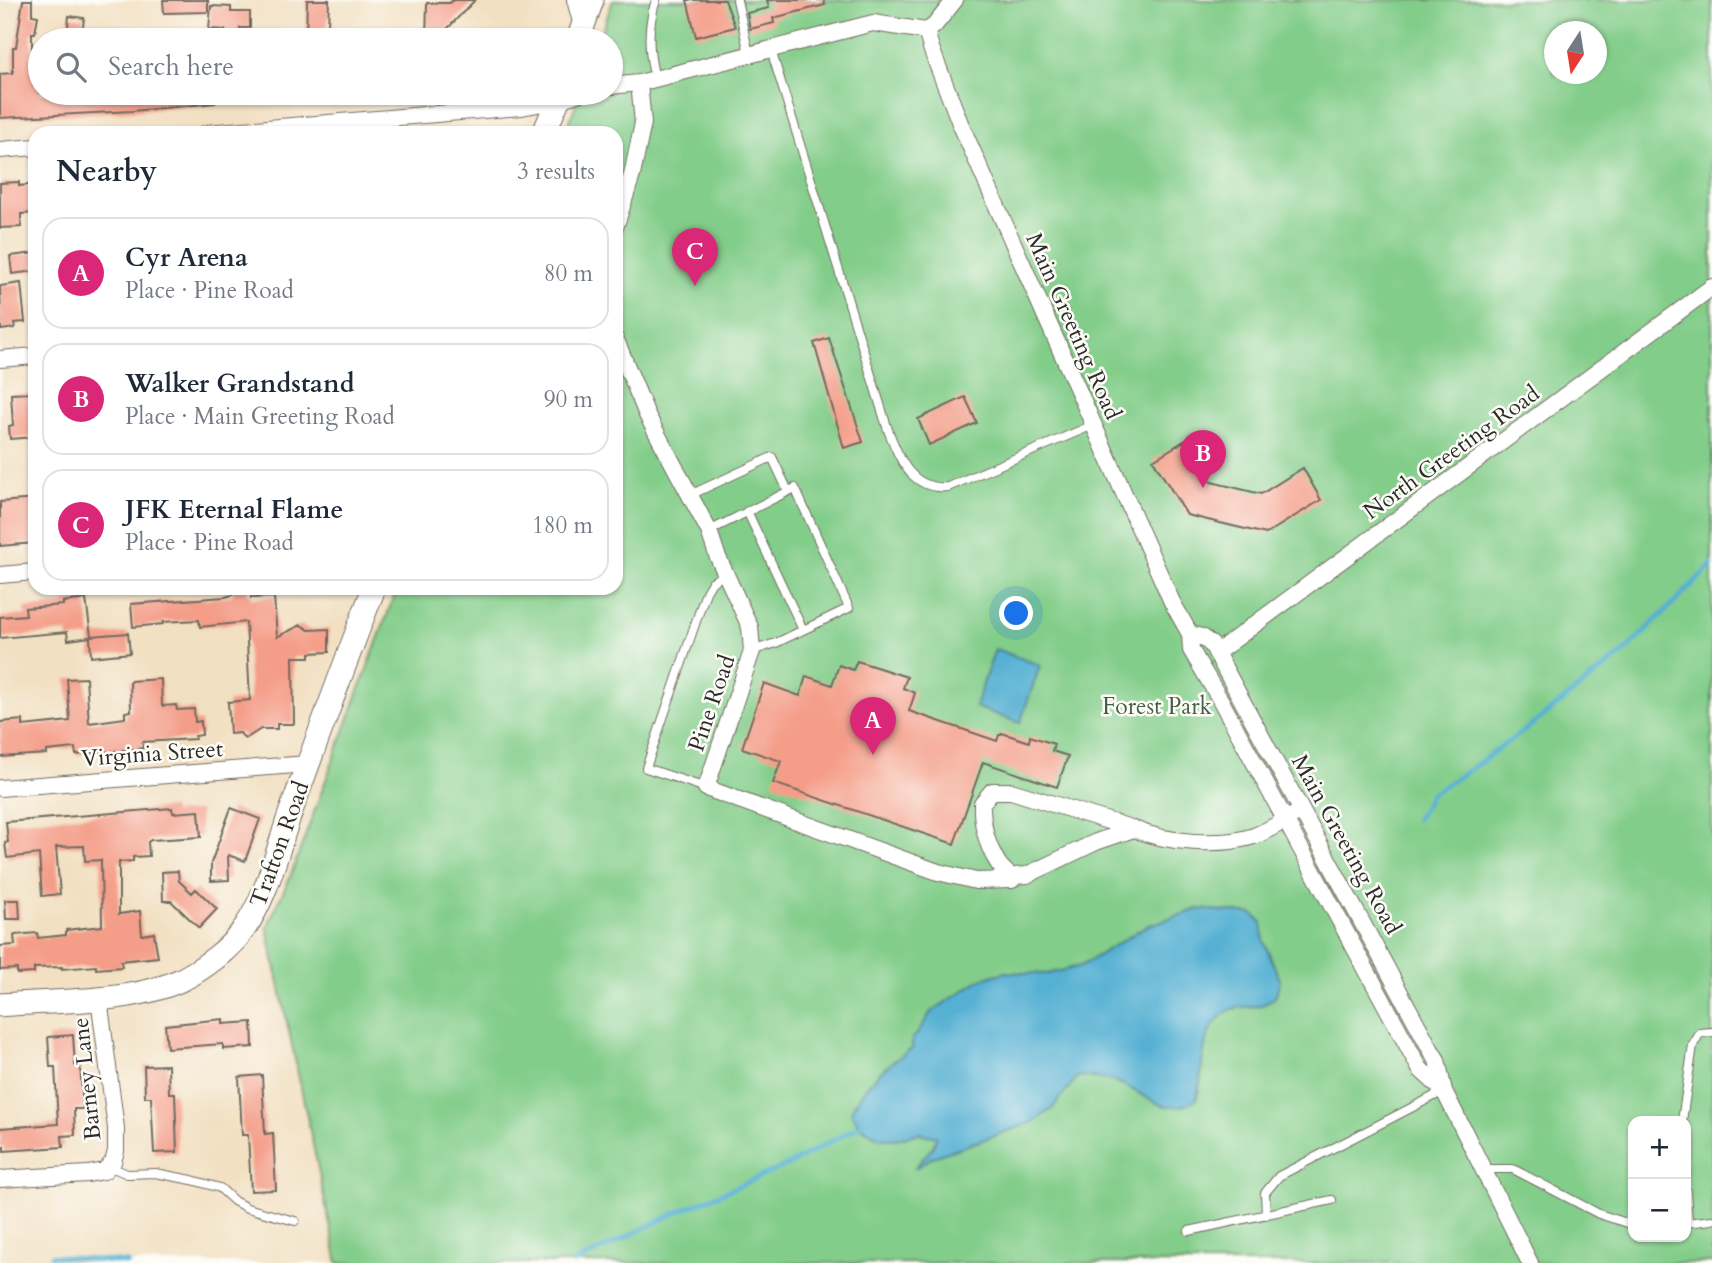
<!DOCTYPE html>
<meta charset="utf-8">
<style>
body{margin:0;font-family:Cardo,serif;background:#f6f6f7;color:#1f2937}
.controls{position:absolute;right:21px;bottom:21px;display:grid;overflow:hidden;border-radius:14px;box-shadow:0 2px 5px #0004}
.controls button{width:63px;height:63px;display:grid;place-items:center;padding:0;border:0;border-bottom:2px solid #e0e1e3;background:#fff;color:#1f2937;font:35px sans-serif}
.compass{position:absolute;left:1544px;top:21px;width:63px;height:63px;border-radius:50%;background:#fff;box-shadow:0 2px 5px #0004;rotate:192deg}
.you{position:absolute;left:1017px;top:614px;width:24px;height:24px;margin:-18px;border:5px solid #fff;border-radius:50%;background:#1a73e8;box-shadow:0 0 0 10px #1a73e833}
.badge{display:grid;place-items:center;width:46px;height:46px;border-radius:50%;background:#db2777;color:#fff;font-size:23px;font-weight:700}
.pin{position:absolute;translate:-50% -58px;filter:drop-shadow(0 2px 4px #0008)}
.pin::after{content:'';position:absolute;top:37px;width:24px;height:21px;background:inherit;clip-path:polygon(0 0,100% 0,50% 100%)}
.list{margin:0;padding:0;list-style:none}
h2{display:flex;justify-content:space-between;align-items:center;height:91px;margin:0;padding:0 28px;font-size:30px}
h2 small{font-size:23px;font-weight:400;color:#747a83}
.list li{display:grid;grid-template-columns:46px 1fr auto;gap:21px;align-items:center;box-sizing:border-box;height:112px;margin:0 14px 14px;padding:0 14px;border:2px solid #e0e1e3;border-radius:21px}
.list b{display:block;font-size:26px;white-space:nowrap}
.list p{margin:0;font-size:23px;white-space:nowrap;color:#747a83}
.list em{font-size:23px;font-style:normal;color:#747a83}
.icon{flex:none;width:38px;height:38px;fill:none;stroke:currentColor;stroke-width:2;stroke-linecap:round;stroke-linejoin:round}
.map{position:relative;flex:none;width:1712px;height:1263px;overflow:hidden}
.search{position:absolute;background:#fff;box-shadow:0 2px 5px #0004;left:28px;top:28px;width:595px;height:77px;display:flex;align-items:center;gap:18px;box-sizing:border-box;padding:0 24px;border-radius:38px;color:#747a83;font-size:26px}
.panel{position:absolute;background:#fff;box-shadow:0 2px 5px #0004;left:28px;top:126px;width:595px;height:469px;border-radius:21px}
.map>svg:first-child{display:block}
.green{fill:#83cd8a;stroke:#577c5a;stroke-width:2;fill-rule:evenodd}
.water{fill:#55b0d3;stroke:#406e7f;stroke-width:2}
.lines{fill:none;stroke-linecap:round;stroke-linejoin:round}
.stream{stroke:#55b0d3;stroke-width:5}
.building{fill:#f49d88}
.lane-casing{stroke:#716a60;stroke-width:10}
.street-casing{stroke:#716a60;stroke-width:18}
.secondary-casing{stroke:#716a60;stroke-width:25}
.lane{stroke:#fff;stroke-width:8}
.street{stroke:#fff;stroke-width:16}
.secondary{stroke:#fff;stroke-width:23}
.labels{text-anchor:middle;stroke-width:5;stroke-linejoin:round;paint-order:stroke}
.street-label{font-size:23px;fill:#2b2b2b;stroke:#fdfcf7}
.park-label{font-size:23px;fill:#455c48;stroke:#fdfcf7}
</style>
<div class="map">
<svg width="1712" height="1263" viewBox="0 0 1712 1263">
<rect width="100%" height="100%" fill="#fdfcf7"/>
<filter id="ink" filterUnits="userSpaceOnUse"><feTurbulence type="fractalNoise" baseFrequency=".0143" numOctaves="2"/><feDisplacementMap in="SourceGraphic" scale="14" xChannelSelector="R" yChannelSelector="G"/><feConvolveMatrix kernelMatrix="1 2 1 2 8 2 1 2 1" color-interpolation-filters="sRGB"/></filter>
<filter id="wash" filterUnits="userSpaceOnUse"><feTurbulence type="fractalNoise" baseFrequency=".00686" numOctaves="4" result="noise"/><feDisplacementMap in="SourceGraphic" scale="28" xChannelSelector="R" yChannelSelector="G"/><feGaussianBlur stdDeviation="1.57" result="paint"/><feColorMatrix in="noise" values="0 0 0 0 0 0 0 0 0 0 0 0 0 0 0 0 0 1.4 0 .05"/><feComposite in="paint" operator="in"/></filter>
<g filter="url(#wash)">
<rect width="100%" height="100%" fill="#f2e0c2"/>
<!-- green -->
<path class="green" d="M613 0H1712V1263H338L267 927 290 877 397 588H616V133H565L580 93H611V40H599ZM1554 32H1596V74H1554ZM1633 1121H1686V1237H1633Z"/>
<!-- water -->
<path class="water" d="M995 649 1040 665 1020 723 975 707Z
M1198 909 1253 914 1262 923 1264 942 1280 980 1275 997C1271 1000 1266 1004 1261 1005 1251 1008 1237 1005 1228 1011 1196 1030 1206 1070 1196 1100 1162 1120 1144 1091 1116 1082 1104 1078 1090 1077 1078 1076L1051 1110 1031 1123 933 1157 914 1169 932 1148 937 1137 919 1133 895 1139 878 1137 859 1126 851 1111C864 1085 887 1063 912 1049V1038L917 1034 931 1012 981 979 1005 972 1047 974 1081 966 1146 926Z"/>
<g class="lines">
<!-- stream -->
<path class="stream" d="M1417 819 1431 794 1472 768 1536 722 1623 653 1712 565
M51 1256 128 1263
M574 1263 673 1214 790 1164 859 1126"/>
</g>
<g id="blocks">
<!-- building -->
<path class="building" d="M23 0H32V15L38 16 35 33H32V71H40V93H214L215 103 132 111 0 118V74L13 73V47H16Z
M163 0H208V12L164 13Z
M307 0H329L328 26H324L325 40H306Z
M453 0H475L446 30 447 40H426L427 3H450Z
M687 0H725L735 27 696 37Z
M767 0H824L825 5 773 18 774 23 750 29 747 13 769 8Z
M211 6 231 7V12H250V28H240L241 40H226L225 30 209 29Z
M69 16 84 18 82 36 67 35Z
M19 182V186L35 184V213L21 214V227L0 228V183Z
M35 253V271L12 274 10 256Z
M21 283 25 322 14 323 15 328 1 330 0 286Z
M829 338 863 442 844 448 814 343Z
M31 393V398L35 397V437L10 439 9 426 13 425 11 394Z
M965 397 977 423 929 445 918 419Z
M1186 440 1211 482 1261 494 1303 468 1321 500 1266 534 1187 515 1153 460Z
M35 499V543L0 546V502Z
M233 588H247V594H251V598L274 597 277 637 301 625 309 630 329 629V652L310 653V657H293L294 724H277V729H261L245 739 240 733 230 734 228 702 250 700 246 622 200 627 199 620 163 622V624L133 627 131 604 225 597 233 595Z
M86 599 91 636 128 633 130 653 91 657 90 637 68 640 67 632 0 638V617L26 615 25 608 63 605V602Z
M857 661 907 677 903 688 915 693 909 711 997 741 999 735H1001L1002 733 1029 742 1030 736 1054 744 1052 751 1068 756 1057 787 983 762 954 844 773 783 781 761 742 748 764 683 800 696 806 676 832 685 839 665 853 670Z
M86 678 89 723 125 718V712L131 711 130 681 161 679 162 706 176 705 177 710 194 709 195 722 201 721 202 735 195 736V739L142 742 143 748 116 751 76 755 75 748 47 751V754L0 757V722L23 720V726L70 721 67 679Z
M172 808 173 813 199 811 201 837 151 840 148 842 149 856 133 857V861L119 862V914L140 911 142 935 154 933 158 957 121 961 122 967 96 969V966L62 969V967L34 968V973L17 974V969L0 970V946L15 945 14 935 37 933 38 938 66 935V930L102 926 101 860 85 861 84 846 56 847 60 894 42 896 39 854 7 858 5 843 8 842 6 822Z
M231 808 260 819 245 861 228 855 229 880 211 881V863Z
M178 871 179 881 192 893 196 889 217 909 199 928 171 901H163L162 872Z
M5 900H19L20 919H6Z
M223 1019V1024L252 1022 253 1047 223 1049V1044L167 1048 165 1025Z
M73 1035 75 1065 80 1064 83 1109H74L75 1135 62 1136 63 1147 4 1151V1147H0V1128L58 1124 55 1067H50L48 1037Z
M168 1065 169 1093H175L177 1152 154 1153 151 1097H145L144 1066Z
M262 1075 265 1134 273 1133 276 1190 251 1191 248 1135H242L239 1077Z"/>
</g>
</g>
<g filter="url(#ink)">
<use href="#blocks" fill-opacity="0" stroke="#716a60" stroke-width="2"/>
<g class="lines">
<!-- lane casing -->
<g class="lane-casing">
<path id="lane" d="M737 0 749 54
M771 50 887 427C898 457 911 491 948 487L1093 425
M655 79C648 50 647 28 656 0
M690 495 772 457 788 491
M747 511 803 630
M709 531 795 488 849 608 776 643 752 651
M706 788 646 768 706 592 712 582 725 574
M1682 1121 1693 1045 1700 1033 1712 1032
M111 1167 127 1174 155 1173 192 1180 220 1188 234 1201 247 1208 295 1221
M1484 1169H1513L1599 1214 1633 1225
M1686 1191 1688 1222
M1266 1215 1265 1193 1279 1176 1444 1091
M1686 1223 1712 1220
M1189 1231 1332 1200"/>
</g>
<!-- street casing -->
<g class="street-casing">
<path id="street" d="M575 0 582 26
M926 31 932 51 960 123 1172 602 1190 634 1191 650 1221 701 1420 1069 1444 1091
M611 86 639 83 873 23 926 31 934 26 955 0
M206 133 522 107 559 100 580 93
M0 150 35 147
M616 225 632 175 643 123 639 83
M616 340 647 415 709 531 717 555 750 627 752 651 706 788 938 872 976 881 1012 880
M0 359 35 356
M0 575 35 572
M1190 634 1202 637 1212 645 1431 1050 1437 1060 1444 1091 1530 1263
M1216 653 1712 287
M0 788 308 764
M1134 829 1011 791H992L982 803C981 823 987 846 998 863 1002 870 1009 873 1012 880L1015 876 1027 875 1096 842 1134 829C1166 843 1221 847 1254 836 1268 831 1281 822 1294 815
M0 1179 88 1174 104 1171 113 1162 116 1151V1128L99 998"/>
</g>
<!-- secondary casing -->
<g class="secondary-casing">
<path id="secondary" d="M578 40 592 0
M544 133 561 93
M0 1005C57 1000 131 1004 183 979 204 968 230 949 244 929 268 895 277 850 291 811 318 737 345 662 374 588"/>
</g>
<!-- lane -->
<use href="#lane" class="lane"/>
<!-- street -->
<use href="#street" class="street"/>
<!-- secondary -->
<use href="#secondary" class="secondary"/>
</g>
</g>
<g class="labels">
<!-- street labels -->
<g class="street-label">
<text transform="translate(1074 326) rotate(66)" y="8">Main Greeting Road</text>
<text transform="translate(1451 452) rotate(-36)" y="8">North Greeting Road</text>
<text transform="translate(711 703) rotate(-71)" y="8">Pine Road</text>
<text transform="translate(152 753) rotate(-4)" y="8">Virginia Street</text>
<text transform="translate(279 844) rotate(-70)" y="8">Trafton Road</text>
<text transform="translate(1347 844) rotate(61)" y="8">Main Greeting Road</text>
<text transform="translate(86 1079) rotate(-96)" y="8">Barney Lane</text>
</g>
<!-- park labels -->
<g class="park-label">
<text x="1157" y="714">Forest Park</text>
</g>
</g>
</svg>
<div class="controls">
<button>+</button>
<button>−</button>
</div>
<svg class="compass" viewBox="-18 -18 36 36"><path d="M0-13l5 13h-10z" fill="#e53935"/><path d="M0 13l5-13h-10z" fill="#747a83"/></svg>
<div class="you"></div>
<div class="pin badge" style="left:873px;top:755px">A</div>
<div class="pin badge" style="left:1203px;top:488px">B</div>
<div class="pin badge" style="left:695px;top:286px">C</div>
<div class="search"><svg class="icon" aria-label="search" viewBox="0 0 24 24"><circle cx="10" cy="10" r="6"/><path d="M15 15l6 6"/></svg>Search here</div>
<section class="panel">
<h2>Nearby<small>3 results</small></h2>
<ul class="list">
<li><span class="badge">A</span><div><b>Cyr Arena</b><p>Place · Pine Road</p></div><em>80 m</em></li>
<li><span class="badge">B</span><div><b>Walker Grandstand</b><p>Place · Main Greeting Road</p></div><em>90 m</em></li>
<li><span class="badge">C</span><div><b>JFK Eternal Flame</b><p>Place · Pine Road</p></div><em>180 m</em></li>
</ul>
</section>
</div>
